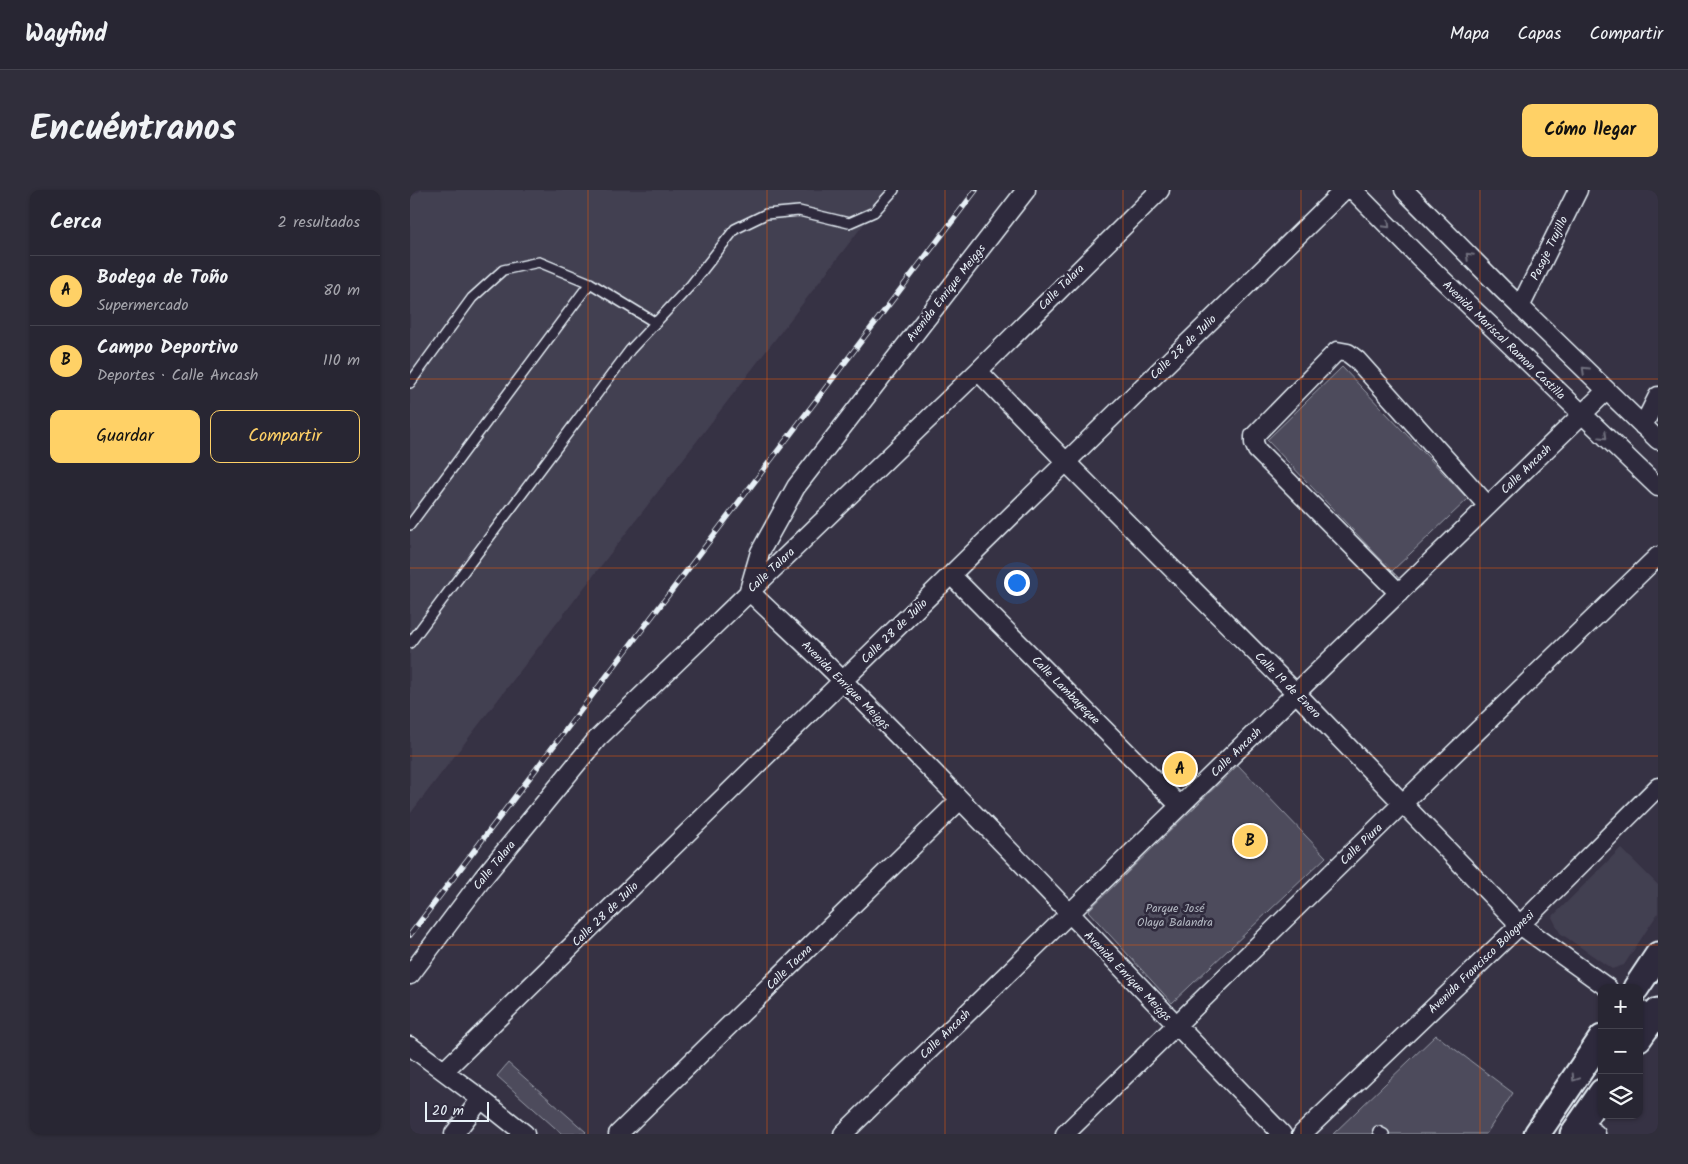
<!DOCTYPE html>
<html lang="es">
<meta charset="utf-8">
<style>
body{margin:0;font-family:Kalam,sans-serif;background:#302e3b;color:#f1f3f6}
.controls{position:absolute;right:15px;bottom:15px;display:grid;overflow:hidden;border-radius:10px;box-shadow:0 1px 4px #0004}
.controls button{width:45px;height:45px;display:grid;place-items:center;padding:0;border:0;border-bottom:1px solid #44434e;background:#282633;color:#f1f3f6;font:25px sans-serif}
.scale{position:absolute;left:15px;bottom:12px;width:64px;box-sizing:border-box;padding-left:5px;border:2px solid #e8f1f8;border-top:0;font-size:14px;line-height:18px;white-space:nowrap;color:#e8f1f8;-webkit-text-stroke:4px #2f2a3d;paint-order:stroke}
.you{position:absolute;left:606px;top:392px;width:18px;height:18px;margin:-12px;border:4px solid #fff;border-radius:50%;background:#1a73e8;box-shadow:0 0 0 8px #1a73e833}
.badge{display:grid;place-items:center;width:32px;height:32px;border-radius:50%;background:#ffd166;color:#111;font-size:16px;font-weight:700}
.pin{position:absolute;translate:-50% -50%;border:2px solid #fff;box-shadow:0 1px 5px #0006}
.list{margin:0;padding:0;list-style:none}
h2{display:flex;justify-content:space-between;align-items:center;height:65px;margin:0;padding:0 20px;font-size:21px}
h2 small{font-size:16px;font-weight:400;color:#a5a5ac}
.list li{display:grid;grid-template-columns:32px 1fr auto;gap:15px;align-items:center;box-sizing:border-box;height:70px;padding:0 20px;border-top:1px solid #44434e}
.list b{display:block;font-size:19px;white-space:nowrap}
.list p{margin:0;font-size:16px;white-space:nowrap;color:#a5a5ac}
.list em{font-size:16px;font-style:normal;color:#a5a5ac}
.actions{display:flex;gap:10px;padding:15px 20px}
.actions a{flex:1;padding:11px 0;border:1px solid #ffd166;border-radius:10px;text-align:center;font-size:18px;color:#ffd166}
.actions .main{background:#ffd166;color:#111}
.icon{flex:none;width:28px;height:28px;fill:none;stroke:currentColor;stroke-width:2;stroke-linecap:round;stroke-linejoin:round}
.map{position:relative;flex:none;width:1248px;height:944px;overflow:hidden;border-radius:10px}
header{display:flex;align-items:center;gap:30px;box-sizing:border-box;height:70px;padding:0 25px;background:#282633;border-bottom:1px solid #44434e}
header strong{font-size:24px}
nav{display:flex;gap:28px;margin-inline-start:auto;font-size:18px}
.intro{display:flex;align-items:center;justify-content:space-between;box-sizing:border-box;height:120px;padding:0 30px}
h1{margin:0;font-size:35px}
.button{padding:12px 22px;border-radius:10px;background:#ffd166;color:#111;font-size:18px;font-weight:700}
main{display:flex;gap:30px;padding:0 30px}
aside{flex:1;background:#282633;border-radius:10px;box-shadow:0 1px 4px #0004}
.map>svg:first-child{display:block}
.built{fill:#433f51}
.green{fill:#4d4b5c;stroke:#9a9eaa}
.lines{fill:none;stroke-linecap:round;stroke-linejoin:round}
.lane-casing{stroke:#e8f1f8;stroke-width:12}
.street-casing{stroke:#e8f1f8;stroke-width:21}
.secondary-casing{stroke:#e8f1f8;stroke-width:29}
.lane{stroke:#2f2a3d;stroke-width:9}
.street{stroke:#2f2a3d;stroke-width:18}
.secondary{stroke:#2f2a3d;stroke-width:25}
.rail-casing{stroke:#e8f1f8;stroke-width:5.5}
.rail{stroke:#2f2a3d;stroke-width:4;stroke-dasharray:11;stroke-linecap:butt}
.oneway{stroke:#70707e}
.grid{fill:none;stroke:#e8590c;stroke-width:1;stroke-opacity:0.55}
.labels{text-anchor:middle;stroke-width:5;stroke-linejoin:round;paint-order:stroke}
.street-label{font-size:12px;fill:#e8f1f8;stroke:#2f2a3d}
.park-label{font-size:12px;fill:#b2b7c1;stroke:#2f2a3d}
</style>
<header>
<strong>Wayfind</strong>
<nav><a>Mapa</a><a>Capas</a><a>Compartir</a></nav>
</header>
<div class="intro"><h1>Encuéntranos</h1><a class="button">Cómo llegar</a></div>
<main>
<aside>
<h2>Cerca<small>2 resultados</small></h2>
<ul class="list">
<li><span class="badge">A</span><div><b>Bodega de Toño</b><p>Supermercado</p></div><em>80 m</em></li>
<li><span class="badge">B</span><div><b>Campo Deportivo</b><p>Deportes · Calle Ancash</p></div><em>110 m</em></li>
</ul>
<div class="actions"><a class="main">Guardar</a><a>Compartir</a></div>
</aside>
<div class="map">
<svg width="1248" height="944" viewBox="0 0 1248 944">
<rect width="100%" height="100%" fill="#363244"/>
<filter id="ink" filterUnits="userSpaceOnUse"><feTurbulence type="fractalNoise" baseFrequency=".02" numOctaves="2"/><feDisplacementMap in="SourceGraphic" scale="10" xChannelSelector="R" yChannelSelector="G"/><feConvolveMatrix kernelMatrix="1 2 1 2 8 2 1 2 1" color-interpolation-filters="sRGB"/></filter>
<g filter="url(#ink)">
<!-- built -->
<path class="built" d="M11 0H480L0 624V7Z
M1211 658 1248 695V723L1214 775 1202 779 1150 743 1142 727Z"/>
<!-- green -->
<path class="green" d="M932 177 1058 309 982 381 857 250Z
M828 575 916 667 762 813 678 721Z
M1026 845 1103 903 1076 944H923Z
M98 873 176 942 174 944H152L87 886Z"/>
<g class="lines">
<!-- lane casing -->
<g class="lane-casing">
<path id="lane" d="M0 193 62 108 93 80 129 72 180 93
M0 335 180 93 246 133
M0 453 220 160 281 95 325 39 356 24 389 21 439 33 464 22 484 0
M968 941 974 944"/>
</g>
<!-- street casing -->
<g class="street-casing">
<path id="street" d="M943 0 1009 67 1248 297
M994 0 1092 99 1248 250
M1110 117 1168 0
M568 181 656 272 886 503 1110 735 1198 798
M1233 236 1248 206
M541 385 770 616
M339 400 350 362 386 297 616 0
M339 401C370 431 402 460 433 491 583 639 725 794 872 944
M989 403 847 260 844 253V246L927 161 938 163 947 170 1078 316
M0 785 73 688 187 549 568 181 750 0
M1229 819 1248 832
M0 856 71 909 115 944
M34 881 934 0
M1170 933 1186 944
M44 944 71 909
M208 944 550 610
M433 944 1196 201
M655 944 993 613 1248 366
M892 944 1110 735 1248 597"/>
</g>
<!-- secondary casing -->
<g class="secondary-casing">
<path id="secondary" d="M1226 798 1248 765
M1229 848 1248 821
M1127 944 1192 848
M1163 944 1192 902"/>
</g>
<!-- lane -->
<use href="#lane" class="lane"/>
<!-- street -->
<use href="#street" class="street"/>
<!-- secondary -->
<use href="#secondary" class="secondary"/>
<!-- rail casing -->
<g class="rail-casing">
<path id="rail" d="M0 745 566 0"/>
</g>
<!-- rail -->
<use href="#rail" class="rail"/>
</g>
<!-- one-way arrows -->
<defs><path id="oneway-chevron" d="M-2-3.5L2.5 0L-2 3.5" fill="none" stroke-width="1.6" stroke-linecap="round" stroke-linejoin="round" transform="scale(1.25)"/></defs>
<g class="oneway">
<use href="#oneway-chevron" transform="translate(977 35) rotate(45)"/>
<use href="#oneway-chevron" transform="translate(1059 66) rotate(-135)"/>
<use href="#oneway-chevron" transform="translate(1175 180) rotate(-136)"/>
<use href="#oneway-chevron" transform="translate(1194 246) rotate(44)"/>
<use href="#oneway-chevron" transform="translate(1165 888) rotate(124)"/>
</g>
</g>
<!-- grid -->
<path class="grid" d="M178 0V944M357 0V944M535 0V944M713 0V944M891 0V944M1070 0V944M0 189H1248M0 378H1248M0 566H1248M0 755H1248"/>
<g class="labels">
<!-- street labels -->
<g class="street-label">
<text transform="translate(1139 58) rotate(-64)" y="4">Pasaje Trujillo</text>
<text transform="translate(651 97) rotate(-45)" y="4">Calle Talara</text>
<text transform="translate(536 103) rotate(-52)" y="4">Avenida Enrique Meiggs</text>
<text transform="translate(1094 150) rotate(44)" y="4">Avenida Mariscal Ramon Castilla</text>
<text transform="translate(773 157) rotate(-44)" y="4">Calle 28 de Julio</text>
<text transform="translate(1116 279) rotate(-44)" y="4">Calle Ancash</text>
<text transform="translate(361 380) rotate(-43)" y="4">Calle Talara</text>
<text transform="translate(484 441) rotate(-44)" y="4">Calle 28 de Julio</text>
<text transform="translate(436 495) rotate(45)" y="4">Avenida Enrique Meiggs</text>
<text transform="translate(878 495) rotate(45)" y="4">Calle 19 de Enero</text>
<text transform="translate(656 500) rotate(45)" y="4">Calle Lambayeque</text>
<text transform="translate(826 562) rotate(-44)" y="4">Calle Ancash</text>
<text transform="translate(951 654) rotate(-44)" y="4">Calle Piura</text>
<text transform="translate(84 675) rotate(-51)" y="4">Calle Talara</text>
<text transform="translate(195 724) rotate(-44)" y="4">Calle 28 de Julio</text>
<text transform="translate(1071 772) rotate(-44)" y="4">Avenida Francisco Bolognesi</text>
<text transform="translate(379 777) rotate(-44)" y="4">Calle Tacna</text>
<text transform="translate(718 786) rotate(46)" y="4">Avenida Enrique Meiggs</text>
<text transform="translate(535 844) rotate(-44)" y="4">Calle Ancash</text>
</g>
<!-- park labels -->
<g class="park-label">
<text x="765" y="722">Parque José<tspan x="765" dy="14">Olaya Balandra</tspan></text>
</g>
</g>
</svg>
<div class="controls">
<button>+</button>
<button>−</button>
<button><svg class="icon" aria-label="layers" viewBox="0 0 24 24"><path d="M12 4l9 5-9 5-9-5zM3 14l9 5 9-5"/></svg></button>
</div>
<div class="scale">20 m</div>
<div class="you"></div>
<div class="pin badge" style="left:770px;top:579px">A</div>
<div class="pin badge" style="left:840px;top:651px">B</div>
</div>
</main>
